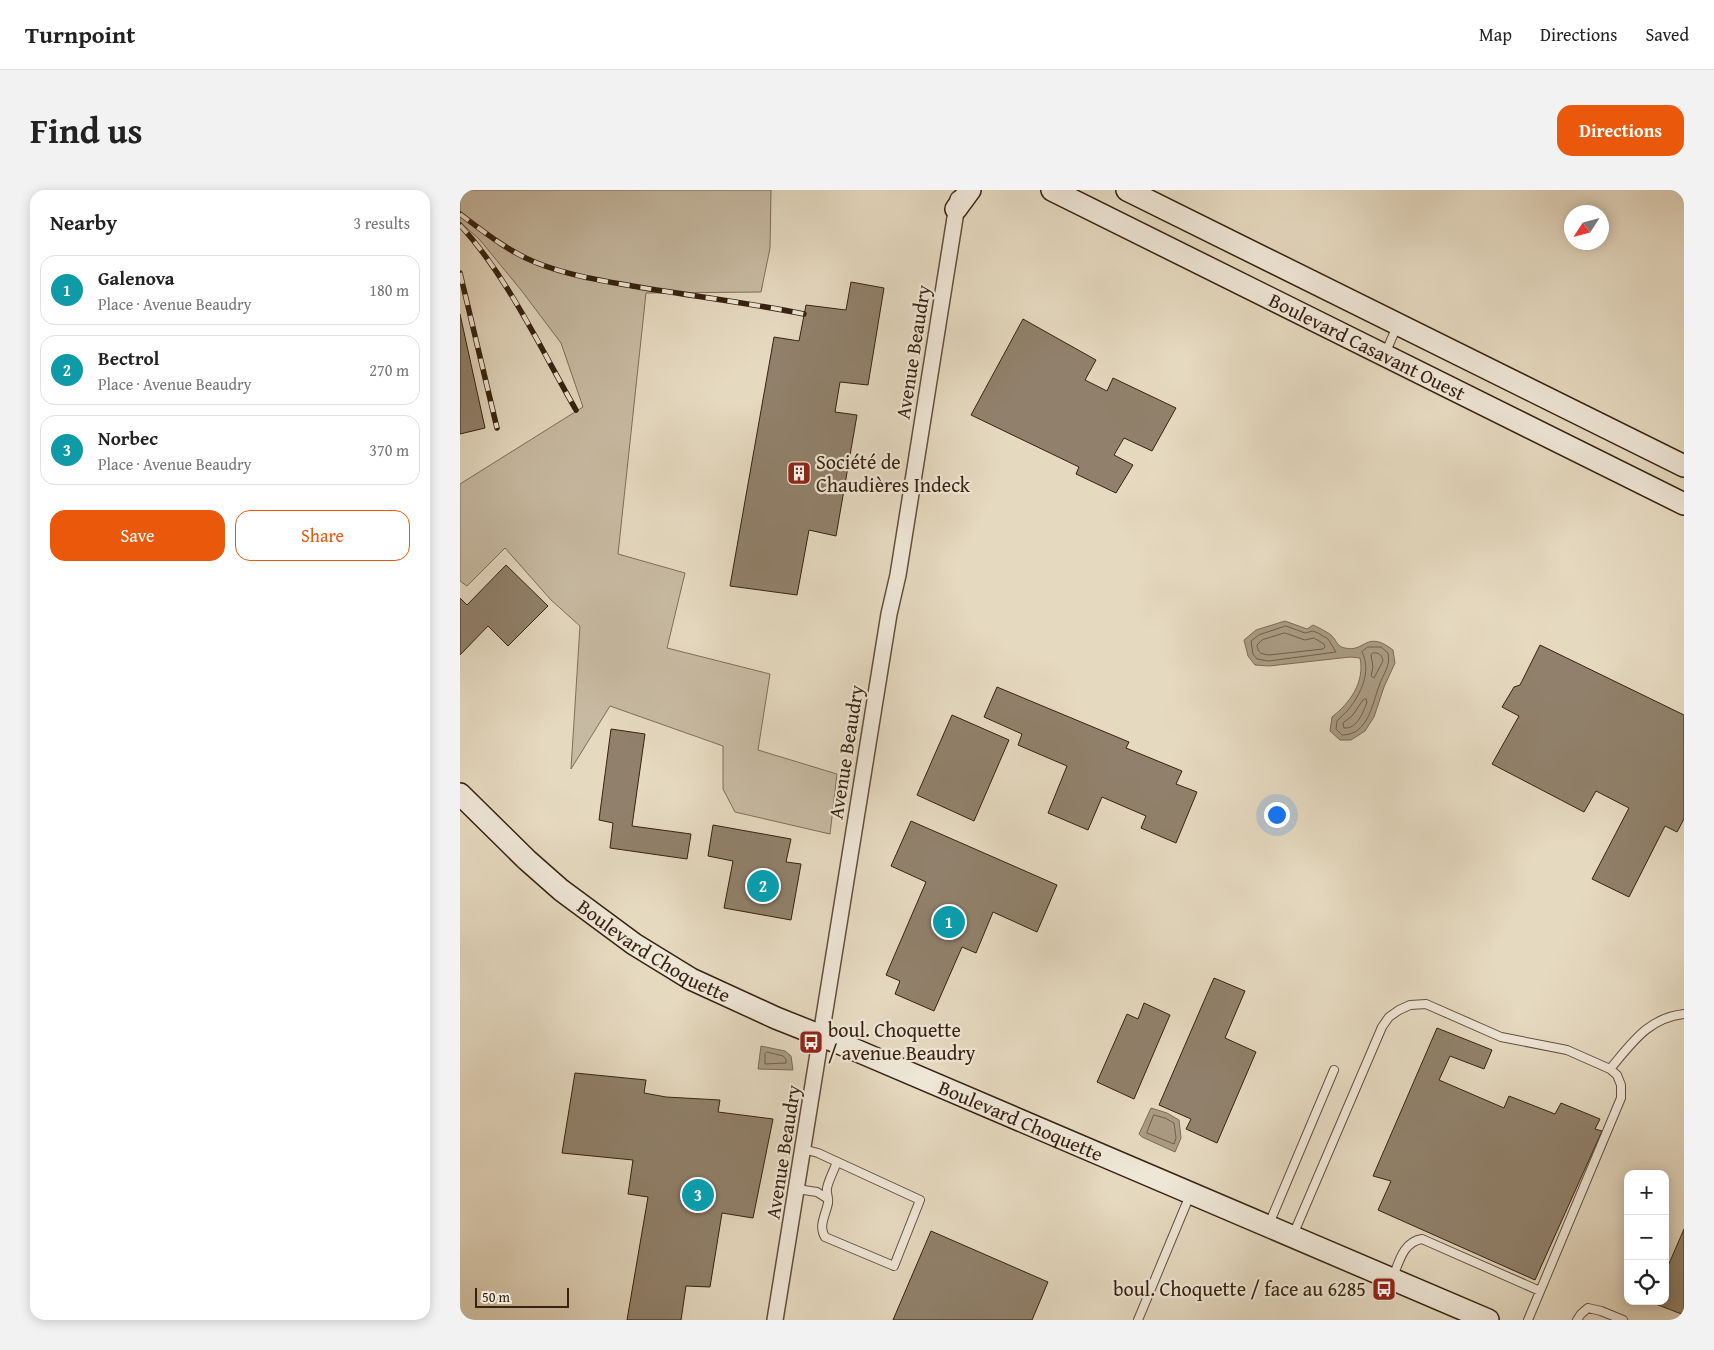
<!DOCTYPE html>
<meta charset="utf-8">
<style>
body{margin:0;font-family:"Gentium Book Plus",serif;background:#f2f2f2;color:#222}
.controls{position:absolute;right:15px;bottom:15px;display:grid;overflow:hidden;border-radius:10px;box-shadow:0 2px 12px #0003}
.controls button{width:45px;height:45px;display:grid;place-items:center;padding:0;border:0;border-bottom:1px solid #e0e0e0;background:#fff;color:#222;font:25px sans-serif}
.compass{position:absolute;left:1104px;top:15px;width:45px;height:45px;border-radius:50%;background:#fff;box-shadow:0 2px 12px #0003;rotate:234deg}
.scale{position:absolute;left:15px;bottom:12px;width:94px;box-sizing:border-box;padding-left:5px;border:2px solid #362210;border-top:0;font-size:14px;line-height:18px;white-space:nowrap;color:#362210;-webkit-text-stroke:4px #eee6d6;paint-order:stroke}
.you{position:absolute;left:816px;top:624px;width:18px;height:18px;margin:-12px;border:4px solid #fff;border-radius:50%;background:#1a73e8;box-shadow:0 0 0 8px #1a73e833}
.badge{display:grid;place-items:center;width:32px;height:32px;border-radius:50%;background:#ea580c;color:#fff;font-size:16px;font-weight:700}
.pin{position:absolute;translate:-50% -50%;border:2px solid #fff;box-shadow:0 1px 5px #0006}
.list{margin:0;padding:0;list-style:none}
h2{display:flex;justify-content:space-between;align-items:center;height:65px;margin:0;padding:0 20px;font-size:21px}
h2 small{font-size:16px;font-weight:400;color:#767676}
.list li{display:grid;grid-template-columns:32px 1fr auto;gap:15px;align-items:center;box-sizing:border-box;height:70px;margin:0 10px 10px;padding:0 10px;border:1px solid #e0e0e0;border-radius:15px}
.list b{display:block;font-size:19px;white-space:nowrap}
.list p{margin:0;font-size:16px;white-space:nowrap;color:#767676}
.list em{font-size:16px;font-style:normal;color:#767676}
.actions{display:flex;gap:10px;padding:15px 20px}
.actions a{flex:1;padding:11px 0;border:1px solid #ea580c;border-radius:15px;text-align:center;font-size:18px;color:#ea580c}
.actions .main{background:#ea580c;color:#fff}
.icon{flex:none;width:28px;height:28px;fill:none;stroke:currentColor;stroke-width:2;stroke-linecap:round;stroke-linejoin:round}
.map{position:relative;flex:none;width:1224px;height:1130px;overflow:hidden;border-radius:15px}
header{display:flex;align-items:center;gap:30px;box-sizing:border-box;height:70px;padding:0 25px;background:#fff;border-bottom:1px solid #e0e0e0}
header strong{font-size:24px}
nav{display:flex;gap:28px;margin-inline-start:auto;font-size:18px}
.intro{display:flex;align-items:center;justify-content:space-between;box-sizing:border-box;height:120px;padding:0 30px}
h1{margin:0;font-size:35px}
.button{padding:12px 22px;border-radius:15px;background:#ea580c;color:#fff;font-size:18px;font-weight:700}
main{display:flex;gap:30px;padding:0 30px}
aside{flex:1;background:#fff;border-radius:15px;box-shadow:0 2px 12px #0003}
.map>svg:first-child{display:block}
.green{fill:#c7baa2;stroke:#7e6e59}
.water{fill:#aa9b84;stroke:#7c6b56}
.lines{fill:none;stroke-linecap:round;stroke-linejoin:round}
.shore{stroke:#705e4a;stroke-width:1}
.building{fill:#91816c;stroke:#362210}
.lane-casing{stroke:#62503c;stroke-width:10}
.street-casing{stroke:#62503c;stroke-width:18}
.secondary-casing{stroke:#362210;stroke-width:24}
.lane{stroke:#eee6d6;stroke-width:8}
.street{stroke:#eee6d6;stroke-width:15}
.secondary{stroke:#eee6d6;stroke-width:21}
.rail-casing{stroke:#362210;stroke-width:5.5}
.rail{stroke:#eee6d6;stroke-width:4;stroke-dasharray:11;stroke-linecap:butt}
.labels{text-anchor:middle;stroke-width:4.5;stroke-linejoin:round;paint-order:stroke}
.street-label{font-size:20px;fill:#362210;stroke:#eee6d6}
.poi-label{font-size:20px;fill:#362210;stroke:#eee6d6;text-anchor:start}
</style>
<header>
<strong>Turnpoint</strong>
<nav><a>Map</a><a>Directions</a><a>Saved</a></nav>
</header>
<div class="intro"><h1>Find us</h1><a class="button">Directions</a></div>
<main>
<aside>
<h2>Nearby<small>3 results</small></h2>
<ul class="list">
<li><span class="badge" style="background:#0f9aa8">1</span><div><b>Galenova</b><p>Place · Avenue Beaudry</p></div><em>180 m</em></li>
<li><span class="badge" style="background:#0f9aa8">2</span><div><b>Bectrol</b><p>Place · Avenue Beaudry</p></div><em>270 m</em></li>
<li><span class="badge" style="background:#0f9aa8">3</span><div><b>Norbec</b><p>Place · Avenue Beaudry</p></div><em>370 m</em></li>
</ul>
<div class="actions"><a class="main">Save</a><a>Share</a></div>
</aside>
<div class="map">
<svg width="1224" height="1130" viewBox="0 0 1224 1130">
<rect width="100%" height="100%" fill="#e5d9c0"/>
<filter id="stains"><feTurbulence type="fractalNoise" baseFrequency=".004" numOctaves="4"/><feColorMatrix values="0 0 0 0 .2 0 0 0 0 .09 0 0 0 0 .02 0 0 0 .5 -.17"/></filter>
<radialGradient id="worn" r=".72"><stop offset=".6" stop-color="#630" stop-opacity="0"/><stop offset="1" stop-color="#630" stop-opacity=".3"/></radialGradient>
<!-- green -->
<path class="green" d="M0 0H311L310 58 301 102 186 103 158 364 225 383 207 458 310 484 298 560 377 584 370 644 275 622 263 599V556L150 516 111 579 120 436 91 410 45 358 7 396 0 391V294L123 217 101 153 61 100 20 50 0 32Z"/>
<!-- water -->
<path class="water" d="M825 431 847 439 853 435C859 438 866 441 871 445 876 449 877 457 885 458 905 463 906 439 933 460L935 473 924 497 914 527 905 541 891 550H880L870 541 872 527C890 513 905 492 900 468L890 467 809 476 795 475 788 466 784 450 796 440Z
M301 856 325 861 331 866 333 880 298 879Z
M691 918 707 923 719 930 721 948 715 962 682 947 679 944Z"/>
<g class="lines">
<!-- shore -->
<path class="shore" d="M826 436 845 443 853 441 858 443 868 449 876 462 809 471 797 469 793 464 791 451 799 445Z
M825 443 845 450 854 448 864 454 865 457 863 459 809 465C801 464 798 463 797 455L802 450Z
M908 457H921L928 463C931 476 923 484 919 496 912 515 908 545 882 545L876 539 877 531C880 527 885 524 888 520 901 504 912 481 902 462Z
M913 463C919 462 922 465 923 471L914 488 911 486 913 477 911 465Z
M906 509 907 512C903 523 897 539 884 538L883 533 892 526 903 510Z
M307 862 323 866 326 869V873L305 874V864Z
M694 925 705 928 714 933 716 948 714 954 687 943Z"/>
</g>
<!-- building -->
<path class="building" d="M391 92 424 98 408 195 380 192 375 222 397 225 376 346 349 340 337 405 270 396 314 147 339 151 346 115 386 120Z
M0 124 25 238 0 244Z
M563 129 636 170 625 190 647 201 653 188 716 218 692 261 664 248 654 265 673 275 656 303 616 284 619 277 511 225Z
M46 375 88 416 48 456 28 436 0 465V408L7 415Z
M1080 455 1224 525V629L1217 642 1205 636 1169 707 1132 689 1169 618 1136 601 1124 622 1032 574 1059 526 1042 517 1054 497 1060 495Z
M537 497 669 552 666 558 722 581 716 594 737 602 716 653 681 638 686 626 642 607 628 640 588 623 607 576 558 555 562 544 524 527Z
M492 525 549 550 514 631 457 605Z
M151 539 185 544 172 636 231 644 227 669 150 658 153 633 139 630Z
M451 631 597 695 577 742 533 722 516 763 502 757 474 821 435 804 440 791 426 785 466 692 431 676Z
M253 635 331 649 326 672 341 674 331 730 264 718 273 671 248 666Z
M754 788 785 801 765 848 796 862 757 953 726 939 731 929 699 915Z
M684 813 710 825 674 909 637 892 667 824 678 829Z
M977 838 1032 860 1024 879 990 866 979 890 1044 918 1049 906 1095 924 1101 913 1140 929 1135 939 1142 941 1075 1090 918 1020 931 991 913 986Z
M115 883 186 890 184 903 206 907 260 910 258 922 313 929 293 1028 262 1023 250 1097 226 1096 221 1130H167L188 1007 168 1004 173 970 102 963Z
M1224 1039V1125L1193 1113 1194 1111H1205V1083Z
M471 1041 588 1092 572 1130H433Z"/>
<g class="lines">
<!-- lane casing -->
<g class="lane-casing">
<path id="lane" d="M925 164 937 136
M1150 879C1172 853 1188 828 1224 824
M343 959 358 963 460 1010 434 1076 365 1047C358 1036 366 1024 368 1013 369 1008 366 1003 367 998 369 989 374 980 377 972
M337 999 357 1002 368 1009
M809 1034 874 880
M833 1045 922 837 929 827 939 820 950 815 966 814 1041 847 1107 860 1150 879 1157 885 1161 895V908L1068 1130
M933 1087C939 1072 943 1052 962 1049L1080 1101
M678 1130 730 1005
M1117 1130 1121 1124 1128 1118 1141 1121 1163 1130"/>
</g>
<!-- street casing -->
<g class="street-casing">
<path id="street" d="M315 1130 429 424 438 385 498 9"/>
</g>
<!-- secondary casing -->
<g class="secondary-casing">
<g id="secondary">
<path id="s1" d="M592 0 1224 314"/>
<path d="M667 0 1224 276"/>
<path d="M496 19 510 0"/>
<path id="s2" d="M0 604 67 670 101 700 174 754 231 789 316 828 379 853 1028 1130"/>
</g>
</g>
<!-- lane -->
<use href="#lane" class="lane"/>
<!-- street -->
<use href="#street" class="street"/>
<!-- secondary -->
<use href="#secondary" class="secondary"/>
<!-- rail casing -->
<g class="rail-casing">
<path id="rail" d="M0 24C24 42 49 62 77 73 110 86 144 91 178 97 233 106 289 113 344 124
M0 35C47 86 81 159 116 220
M0 83 37 238"/>
</g>
<!-- rail -->
<use href="#rail" class="rail"/>
</g>
<!-- icons -->
<defs>
<g id="building-square" transform="scale(1.25)"><rect x="-9" y="-9" width="18" height="18" rx="4" fill="#8f2418" stroke="#eee6d6"/><path d="M-4-6H4V6H1V3H-1V6H-4ZM-2.5-4.3h1.7v1.8h-1.7ZM.8-4.3h1.7v1.8H.8ZM-2.5-1h1.7V.8h-1.7ZM.8-1h1.7V.8H.8Z" fill="#fff"/></g>
<g id="bus-square" transform="scale(1.25)"><rect x="-9" y="-9" width="18" height="18" rx="4" fill="#8f2418" stroke="#eee6d6"/><path d="M-5-6H5V4H4V6H2V4H-2V6H-4V4H-5ZM-3.5-4V0h7V-4ZM-3.5 1.2v1.5H-2V1.2ZM2 1.2v1.5H3.5V1.2Z" fill="#fff"/></g>
</defs>
<g fill-rule="evenodd">
<use href="#building-square" x="339" y="283"/>
<use href="#bus-square" x="351" y="852"/>
<use href="#bus-square" x="924" y="1099"/>
</g>
<g class="labels">
<!-- street labels -->
<g class="street-label">
<text dy="7" stroke="none"><textPath href="#s1" startOffset="352">Boulevard Casavant Ouest</textPath></text>
<text transform="translate(453 162) rotate(-81)" y="7">Avenue Beaudry</text>
<text transform="translate(386 562) rotate(-81)" y="7">Avenue Beaudry</text>
<text dy="7" stroke="none"><textPath href="#s2" startOffset="251">Boulevard Choquette</textPath></text>
<text dy="7" stroke="none"><textPath href="#s2" startOffset="656">Boulevard Choquette</textPath></text>
<text transform="translate(323 962) rotate(-81)" y="7">Avenue Beaudry</text>
</g>
<!-- poi labels -->
<g class="poi-label">
<text x="356" y="279">Société de<tspan x="356" dy="23">Chaudières Indeck</tspan></text>
<text x="368" y="847">boul. Choquette<tspan x="368" dy="23">/ avenue Beaudry</tspan></text>
<text x="906" y="1106" text-anchor="end">boul. Choquette / face au 6285</text>
</g>
</g>
<rect width="100%" height="100%" filter="url(#stains)"/>
<rect width="100%" height="100%" fill="url(#worn)"/>
</svg>
<div class="controls">
<button>+</button>
<button>−</button>
<button><svg class="icon" aria-label="locate" viewBox="0 0 24 24"><circle cx="12" cy="12" r="6"/><path d="M12 2v4M12 18v4M2 12h4M18 12h4"/></svg></button>
</div>
<svg class="compass" viewBox="-18 -18 36 36"><path d="M0-13l5 13h-10z" fill="#e53935"/><path d="M0 13l5-13h-10z" fill="#767676"/></svg>
<div class="scale">50 m</div>
<div class="you"></div>
<div class="pin badge" style="left:489px;top:732px;background:#0f9aa8">1</div>
<div class="pin badge" style="left:303px;top:696px;background:#0f9aa8">2</div>
<div class="pin badge" style="left:238px;top:1005px;background:#0f9aa8">3</div>
</div>
</main>
